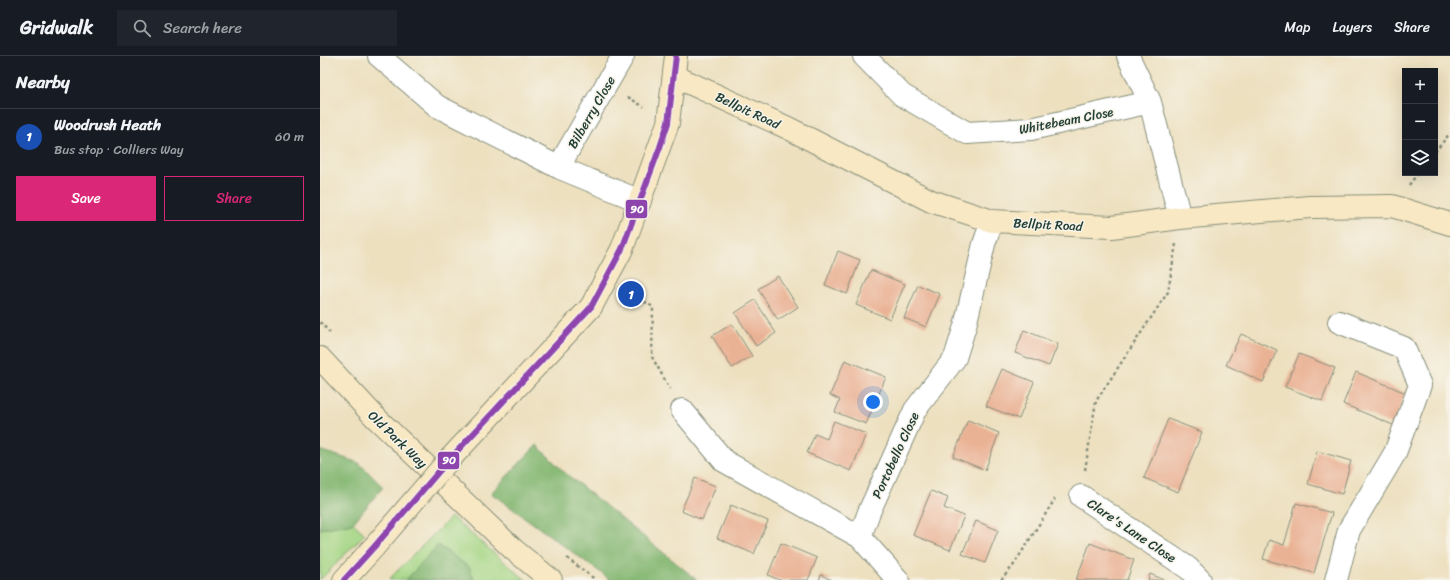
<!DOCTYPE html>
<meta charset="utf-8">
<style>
body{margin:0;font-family:Sriracha,sans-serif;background:#20242c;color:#f1f3f6}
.controls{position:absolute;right:12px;top:12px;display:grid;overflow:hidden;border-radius:0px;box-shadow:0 4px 16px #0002}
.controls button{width:36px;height:36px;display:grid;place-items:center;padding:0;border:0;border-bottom:1px solid #363941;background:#171b24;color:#f1f3f6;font:20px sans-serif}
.you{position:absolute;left:553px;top:346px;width:14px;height:14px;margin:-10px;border:3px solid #fff;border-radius:50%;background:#1a73e8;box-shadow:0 0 0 6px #1a73e833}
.badge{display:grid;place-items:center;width:26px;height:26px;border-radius:50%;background:#db2777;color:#fff;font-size:13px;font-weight:700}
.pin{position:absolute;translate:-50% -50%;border:2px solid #fff;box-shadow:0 1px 4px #0006}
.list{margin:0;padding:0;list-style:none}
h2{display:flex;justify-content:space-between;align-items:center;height:52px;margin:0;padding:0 16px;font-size:17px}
h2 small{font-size:13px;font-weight:400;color:#9ea1a6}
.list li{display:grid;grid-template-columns:26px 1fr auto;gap:12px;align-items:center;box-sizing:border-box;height:56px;padding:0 16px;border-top:1px solid #363941}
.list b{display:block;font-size:15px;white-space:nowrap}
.list p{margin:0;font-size:13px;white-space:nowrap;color:#9ea1a6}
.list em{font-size:13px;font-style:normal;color:#9ea1a6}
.actions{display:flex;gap:8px;padding:12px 16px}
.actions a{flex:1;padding:9px 0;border:1px solid #db2777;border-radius:0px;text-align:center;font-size:14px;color:#db2777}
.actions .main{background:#db2777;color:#fff}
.icon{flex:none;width:22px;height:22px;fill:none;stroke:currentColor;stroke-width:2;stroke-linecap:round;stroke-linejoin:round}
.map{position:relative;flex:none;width:1130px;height:524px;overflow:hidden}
header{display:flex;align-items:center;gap:24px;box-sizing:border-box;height:56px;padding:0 20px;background:#171b24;border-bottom:1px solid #363941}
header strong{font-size:19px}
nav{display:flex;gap:22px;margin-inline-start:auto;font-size:14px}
.search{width:280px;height:36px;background:#20242c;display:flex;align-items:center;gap:10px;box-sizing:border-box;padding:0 14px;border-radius:0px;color:#9ea1a6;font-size:15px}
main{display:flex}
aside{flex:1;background:#171b24}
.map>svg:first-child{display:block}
.green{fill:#a5d685;stroke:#628a5c}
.forest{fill:#84b772;stroke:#527a53}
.building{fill:#eab295}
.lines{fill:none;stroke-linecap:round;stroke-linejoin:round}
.street-casing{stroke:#868e7a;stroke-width:24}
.secondary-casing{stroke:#868e7a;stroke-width:24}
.path{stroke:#868e7a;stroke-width:2.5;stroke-dasharray:3 3;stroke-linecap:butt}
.street{stroke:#fff;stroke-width:22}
.secondary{stroke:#f8e8c3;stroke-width:22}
.secondary-bridge-casing{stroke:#868e7a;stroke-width:24;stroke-linecap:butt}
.secondary-bridge{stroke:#f8e8c3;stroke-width:22}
.bus-1-casing{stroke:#f7f3e8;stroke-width:9}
.bus-1{stroke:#8e44ad;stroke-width:6}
.labels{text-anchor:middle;stroke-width:3;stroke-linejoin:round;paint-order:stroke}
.street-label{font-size:13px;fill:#1f3d34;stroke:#f7f3e8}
.line-badge{stroke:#f7f3e8;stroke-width:1.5}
.badge-label{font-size:11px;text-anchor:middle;font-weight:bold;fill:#fff}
</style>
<header>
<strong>Gridwalk</strong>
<div class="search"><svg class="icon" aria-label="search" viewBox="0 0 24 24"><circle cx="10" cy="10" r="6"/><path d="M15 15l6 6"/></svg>Search here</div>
<nav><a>Map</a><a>Layers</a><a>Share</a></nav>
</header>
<main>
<aside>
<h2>Nearby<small></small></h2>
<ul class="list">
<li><span class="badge" style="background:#1a4fb4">1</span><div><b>Woodrush Heath</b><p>Bus stop · Colliers Way</p></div><em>60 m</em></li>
</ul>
<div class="actions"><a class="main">Save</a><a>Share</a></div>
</aside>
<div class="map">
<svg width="1130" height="524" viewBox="0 0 1130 524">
<rect width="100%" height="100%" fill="#f7f3e8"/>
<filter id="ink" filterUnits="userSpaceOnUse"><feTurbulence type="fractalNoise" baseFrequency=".025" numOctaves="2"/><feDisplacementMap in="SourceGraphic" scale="8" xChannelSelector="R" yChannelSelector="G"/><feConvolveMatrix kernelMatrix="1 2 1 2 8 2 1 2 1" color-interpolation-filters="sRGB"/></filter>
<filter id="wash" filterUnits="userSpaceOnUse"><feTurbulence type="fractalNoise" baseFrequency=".012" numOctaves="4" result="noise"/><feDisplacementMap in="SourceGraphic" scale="16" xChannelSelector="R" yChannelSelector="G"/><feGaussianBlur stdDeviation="0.9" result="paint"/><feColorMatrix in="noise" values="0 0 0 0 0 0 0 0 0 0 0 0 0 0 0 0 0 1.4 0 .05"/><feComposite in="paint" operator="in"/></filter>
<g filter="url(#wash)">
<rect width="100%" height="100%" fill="#ede0bf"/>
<!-- green -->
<path class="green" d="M131 461 206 524H68Z
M33 467 45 478 0 524V473Z"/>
<!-- forest -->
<path class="forest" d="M217 389 244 416 377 524H291L171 437Z
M0 394 39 407 63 431 33 467 0 473Z
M118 489 150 512 154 524H86Z"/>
<g id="blocks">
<!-- building -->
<path class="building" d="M518 195 540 204 527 238 505 229Z
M551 214 585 228 570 263 536 249Z
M458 220 478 251 458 264 438 233Z
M598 229 620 238 606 271 584 262Z
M435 244 456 277 436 290 415 257Z
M412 268 432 300 412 312 392 280Z
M704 274 738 288 729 310 695 297Z
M921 278 957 294 943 326 906 309Z
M979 298 1015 312 1002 345 965 331Z
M525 304 566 321 546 368 515 356 520 344 510 339Z
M682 313 714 326 699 363 666 350Z
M1036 316 1086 337 1073 369 1023 348Z
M848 363 882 376 858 436 824 422Z
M648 364 679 377 665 414 633 401Z
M514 365 546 378 531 415 487 397 495 378 507 383Z
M997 395 1031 405 1022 438 988 428Z
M375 422 396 430 382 464 361 455Z
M611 435 628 442 624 452 644 460 630 494 593 479Z
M976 447 1012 457 994 517 943 503 949 484 964 489Z
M411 449 448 465 434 498 397 482Z
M656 465 678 474 665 507 642 498Z
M461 487 497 502 488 524H459L448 519Z
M770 487 814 504 807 524H756Z
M830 518 845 524H828Z
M501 519 512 524H499Z"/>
</g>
</g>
<g filter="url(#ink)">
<use href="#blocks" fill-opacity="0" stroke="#868e7a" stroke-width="1"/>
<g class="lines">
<!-- street casing -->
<g class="street-casing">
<path id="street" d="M59 0 117 50 240 112 320 145
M544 0 582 39 647 77 711 73 830 46
M808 0 830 46 860 162
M240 112 246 98 303 0
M362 354 404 405 540 481 549 456 595 354 635 302 645 270 664 188 672 165
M761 440 868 512 880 524
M540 481 578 524
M1016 524 1029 474 1075 397 1100 329 1084 292 1019 266"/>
</g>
<!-- secondary casing -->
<g class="secondary-casing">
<path id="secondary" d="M354 20 468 72 611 145 672 165 792 171 860 162 990 151 1072 150 1130 168
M0 302 55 361 194 494 231 524
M178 351 271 251 302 193 348 67 356 0
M24 524 54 491"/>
</g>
<!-- path -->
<path class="path" d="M308 41 324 51
M1115 96 1130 77
M1089 129 1098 117
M309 236 333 251 332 301 350 333
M0 266 10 277
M765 414 776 345 848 236 856 188
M247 502 276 524
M681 524 693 510 735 443"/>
<!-- street -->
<use href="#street" class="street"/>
<!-- secondary -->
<use href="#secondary" class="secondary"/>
<!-- secondary-bridge casing -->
<g class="secondary-bridge-casing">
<path id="secondary-bridge" d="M54 491 127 406 178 351"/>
</g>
<!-- secondary-bridge -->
<use href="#secondary-bridge" class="secondary-bridge"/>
<!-- bus-1 casing -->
<g class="bus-1-casing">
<path id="bus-1" d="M24 524 54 491 127 406 271 251 302 193 340 91 348 67 356 0"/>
</g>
<!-- bus-1 -->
<use href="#bus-1" class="bus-1"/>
</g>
</g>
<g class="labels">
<!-- street labels -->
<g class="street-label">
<text transform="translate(428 54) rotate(25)" y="5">Bellpit Road</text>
<text transform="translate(271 56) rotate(-60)" y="5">Bilberry Close</text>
<text transform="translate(746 64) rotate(-11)" y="5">Whitebeam Close</text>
<text transform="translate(728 168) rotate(3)" y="5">Bellpit Road</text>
<text transform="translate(78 383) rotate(44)" y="5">Old Park Way</text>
<text transform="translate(575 399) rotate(-65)" y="5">Portobello Close</text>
<text transform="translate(812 474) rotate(34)" y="5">Clare's Lane Close</text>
</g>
</g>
<g class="line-badge">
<rect x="305" y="143" width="23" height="20" rx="4" fill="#8e44ad"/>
<rect x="117" y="395" width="23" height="19" rx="4" fill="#8e44ad"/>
</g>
<g class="badge-label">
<text x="317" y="157">90</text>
<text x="129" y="408">90</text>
</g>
</svg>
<div class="controls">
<button>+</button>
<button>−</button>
<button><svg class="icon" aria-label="layers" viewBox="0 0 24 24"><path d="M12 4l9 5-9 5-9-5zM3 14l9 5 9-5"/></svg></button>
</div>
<div class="you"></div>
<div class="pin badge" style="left:311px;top:238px;background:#1a4fb4">1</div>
</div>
</main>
